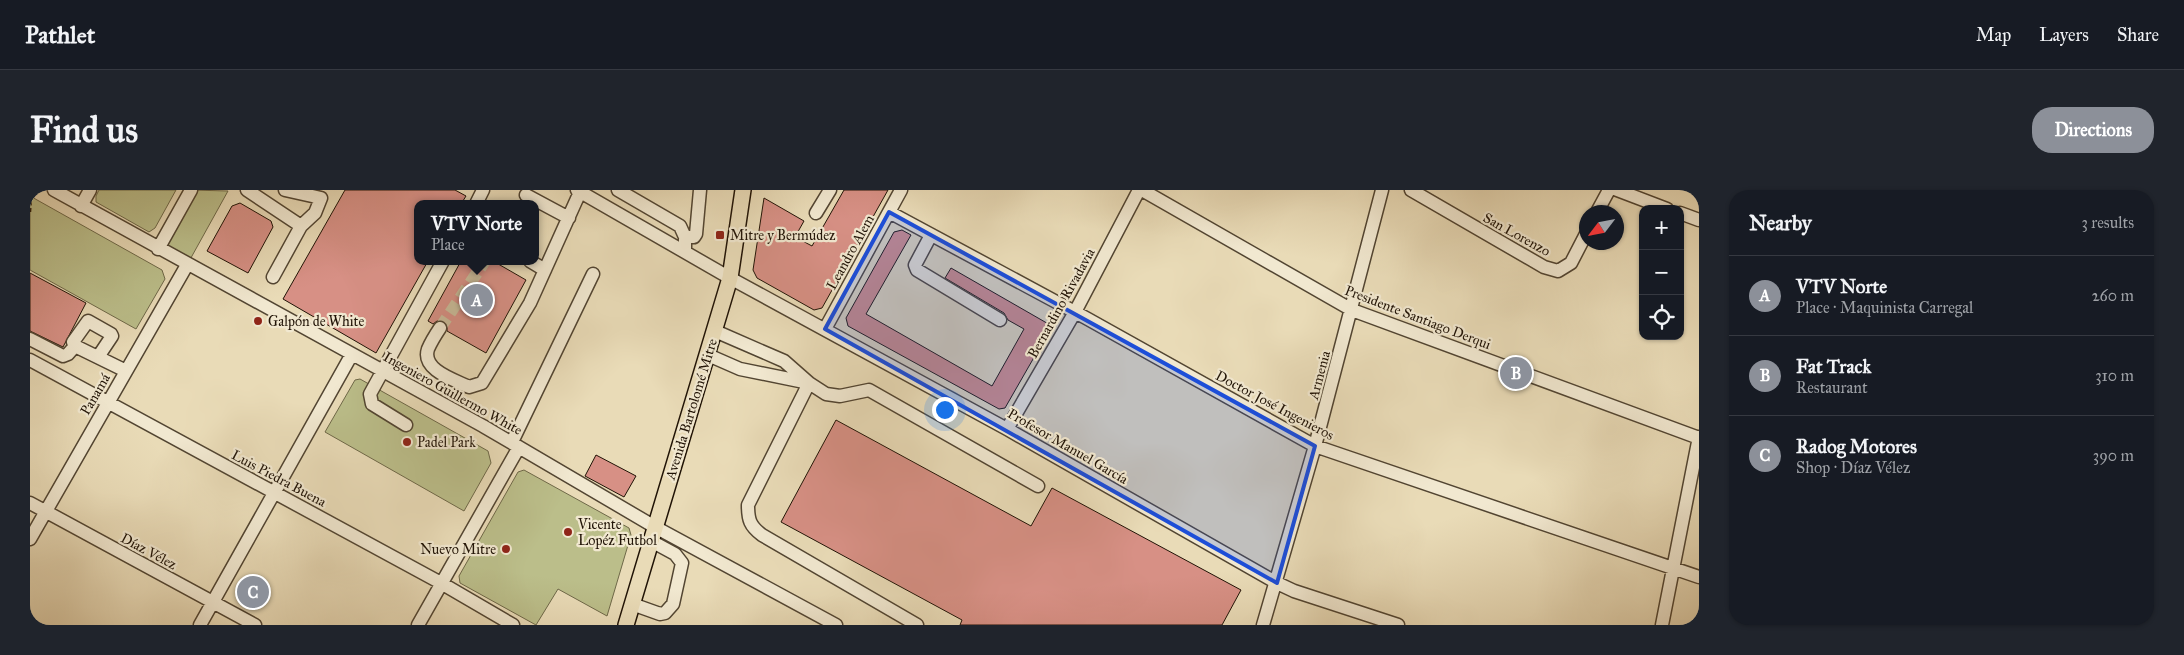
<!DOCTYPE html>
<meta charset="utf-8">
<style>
body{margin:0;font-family:"IM FELL Great Primer",serif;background:#20242c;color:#f1f3f6}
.controls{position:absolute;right:15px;top:15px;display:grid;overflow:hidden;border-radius:10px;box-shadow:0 1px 4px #0004}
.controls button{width:45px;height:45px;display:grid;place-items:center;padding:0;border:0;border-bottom:1px solid #363941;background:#171b24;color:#f1f3f6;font:25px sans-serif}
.compass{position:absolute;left:1549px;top:15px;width:45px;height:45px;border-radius:50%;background:#171b24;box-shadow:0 1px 4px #0004;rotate:238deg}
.you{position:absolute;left:914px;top:219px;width:18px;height:18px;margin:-12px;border:4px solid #fff;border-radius:50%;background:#1a73e8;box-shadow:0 0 0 8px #1a73e833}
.badge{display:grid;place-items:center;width:32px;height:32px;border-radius:50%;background:#8c9099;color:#fff;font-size:16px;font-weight:700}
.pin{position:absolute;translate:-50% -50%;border:2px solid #fff;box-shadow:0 1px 5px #0006}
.popup{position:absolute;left:384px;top:10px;width:125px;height:65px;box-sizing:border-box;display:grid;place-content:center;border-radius:10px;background:#171b24;filter:drop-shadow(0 1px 4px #0005);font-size:16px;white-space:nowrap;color:#9ea1a6}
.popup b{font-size:19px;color:#f1f3f6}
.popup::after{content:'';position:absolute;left:50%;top:100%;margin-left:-10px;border:10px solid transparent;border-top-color:#171b24}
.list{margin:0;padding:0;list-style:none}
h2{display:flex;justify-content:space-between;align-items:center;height:65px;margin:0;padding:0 20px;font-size:21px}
h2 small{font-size:16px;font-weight:400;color:#9ea1a6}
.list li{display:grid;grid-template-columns:32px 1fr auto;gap:15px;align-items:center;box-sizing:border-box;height:80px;padding:0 20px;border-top:1px solid #363941}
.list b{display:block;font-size:19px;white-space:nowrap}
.list p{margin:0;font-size:16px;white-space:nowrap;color:#9ea1a6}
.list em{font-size:16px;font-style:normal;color:#9ea1a6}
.icon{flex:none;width:28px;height:28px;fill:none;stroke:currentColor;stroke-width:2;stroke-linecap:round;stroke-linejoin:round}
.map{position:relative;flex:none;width:1669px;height:435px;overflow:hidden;border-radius:20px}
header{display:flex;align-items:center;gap:30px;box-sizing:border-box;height:70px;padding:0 25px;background:#171b24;border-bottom:1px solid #363941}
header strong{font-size:24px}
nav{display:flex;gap:28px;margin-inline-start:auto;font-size:18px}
.intro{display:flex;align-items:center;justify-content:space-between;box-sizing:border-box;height:120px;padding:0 30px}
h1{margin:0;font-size:35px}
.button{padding:12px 22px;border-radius:20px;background:#8c9099;color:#fff;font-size:18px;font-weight:700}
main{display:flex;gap:30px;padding:0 30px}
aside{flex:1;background:#171b24;border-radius:20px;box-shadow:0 1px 4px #0004}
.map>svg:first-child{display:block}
.green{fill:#bbbe8a;stroke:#6e6848}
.building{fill:#d79085;stroke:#201306}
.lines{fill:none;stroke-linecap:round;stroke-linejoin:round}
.minor-tunnel{stroke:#cbbd9c;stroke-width:12;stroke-dasharray:12 6;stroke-linecap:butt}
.minor-casing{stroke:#524532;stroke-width:15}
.major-casing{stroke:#201306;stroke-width:18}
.path{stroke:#201306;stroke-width:2.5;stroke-dasharray:4 2.5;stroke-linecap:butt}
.minor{stroke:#f1e8d0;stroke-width:12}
.major{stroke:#e9dbb7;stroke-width:15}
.marked{fill:#1d4ed8;fill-opacity:0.2;stroke:#1d4ed8;stroke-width:4;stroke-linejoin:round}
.poi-dot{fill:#8f2418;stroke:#f1e8d0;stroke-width:2}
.labels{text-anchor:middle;stroke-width:4.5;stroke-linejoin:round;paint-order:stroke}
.street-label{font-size:14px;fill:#201306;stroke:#f1e8d0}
.poi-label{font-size:14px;fill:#201306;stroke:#f1e8d0;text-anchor:start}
</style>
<header>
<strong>Pathlet</strong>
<nav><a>Map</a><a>Layers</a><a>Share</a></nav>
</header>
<div class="intro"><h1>Find us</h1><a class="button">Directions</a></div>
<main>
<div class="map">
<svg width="1669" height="435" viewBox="0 0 1669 435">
<rect width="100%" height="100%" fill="#e9dbb7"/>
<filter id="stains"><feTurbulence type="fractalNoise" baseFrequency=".004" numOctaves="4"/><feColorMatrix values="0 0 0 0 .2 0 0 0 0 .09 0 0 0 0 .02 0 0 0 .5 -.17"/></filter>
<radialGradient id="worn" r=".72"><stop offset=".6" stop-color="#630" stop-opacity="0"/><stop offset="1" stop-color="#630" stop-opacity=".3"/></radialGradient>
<!-- green -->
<path class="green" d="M69 0H146L125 38 119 42 66 12V6Z
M161 0 198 1 157 75 128 59Z
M0 6 132 80 135 89 106 139 0 80Z
M330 189 458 261 461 273 434 321 295 242 325 190Z
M494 280 599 338 601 345 577 426 528 399 506 435 430 393 429 386 488 282Z"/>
<!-- building -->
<path class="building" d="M315 0H425L436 6 431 14H388V71H398L346 163 253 109Z
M814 0H858L792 118 784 120 727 88 723 80 734 8 774 31 765 47 782 56Z
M210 13 241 31 243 37 218 83 177 61 202 16Z
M872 40 881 45 836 124 962 196 994 139 978 130 974 123 915 88 921 78 1022 136 975 218 969 219 818 136 816 128 864 42Z
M431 71H463L496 90 456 163 417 141V135L414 131H407L403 134 398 131Z
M0 83 56 113 33 157 0 141Z
M806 230 1001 336 1022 298 1211 400 1192 435H930L932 430 751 332Z
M566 265 606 286 594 307 555 286Z"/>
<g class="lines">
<!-- minor-tunnel -->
<path class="minor-tunnel" d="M410 138 455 71"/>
<!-- minor casing -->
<g class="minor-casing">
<path id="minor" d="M24 0 453 236 625 337 806 435
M217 0 271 36 285 23 291 8 255 0
M547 0 700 88 977 239 1247 393 1264 401 1368 435
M588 0 650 36 655 47V62
M1112 0 1322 120 1669 248
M1381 0 1514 77 1528 81 1541 73 1556 44
M1587 0 1637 19
M496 5 539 28
M446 14 453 0
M51 16 60 0
M859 22 1056 128 1285 256 1669 387
M1567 22 1579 0
M786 23 800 0
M1650 23 1669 30
M901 45 885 75 887 80 970 130
M655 47H664L666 44 670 0
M128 59 161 0
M500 71 515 80
M243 87 271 36
M410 138C406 144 401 152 398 159 391 180 425 190 439 197L452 193 500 113 550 2
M795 139 871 0
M685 141 754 171 779 193 718 315C718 330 720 336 732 345L887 435
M0 149 33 166 38 164 45 156
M678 165 710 179 779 193 796 204 810 206 839 200 1008 296
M68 167 82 146 81 144 58 131 43 152 45 156 96 181
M0 170 411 393 483 435
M376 235 342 214 340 204 413 71
M977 239 1045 122 1109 0
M482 252 563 84
M0 313 225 435
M0 349 157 75
M602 414 630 424 635 423 643 414 652 373 645 364 621 351
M170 435 322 164
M388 435 489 257
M1233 435 1285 256 1352 0
M1632 435 1669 247"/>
</g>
<!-- major casing -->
<g class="major-casing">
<path id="major" d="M596 435 700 88 713 0"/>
</g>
<!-- path -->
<path class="path" d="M1 7 5 0
M0 22 1 7"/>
<!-- minor -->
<use href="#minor" class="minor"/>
<!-- major -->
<use href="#major" class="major"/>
</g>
<!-- marked area -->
<path class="marked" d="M859 22 1285 256 1247 393 795 139Z"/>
<!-- markers -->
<g class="poi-dot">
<rect x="685" y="40" width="10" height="10" rx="2.5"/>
<circle cx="228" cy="131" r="5"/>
<circle cx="377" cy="252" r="5"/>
<circle cx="538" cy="342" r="5"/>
<circle cx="476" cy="359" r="5"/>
</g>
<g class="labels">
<!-- street labels -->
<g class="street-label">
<text transform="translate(1487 44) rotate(29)" y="5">San Lorenzo</text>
<text transform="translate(820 62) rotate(-61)" y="5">Leandro Alem</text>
<text transform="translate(1031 113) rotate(-61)" y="5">Bernardino Rivadavia</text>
<text transform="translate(1388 127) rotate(21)" y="5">Presidente Santiago Derqui</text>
<text transform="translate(1289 185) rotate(-75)" y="5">Armenia</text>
<text transform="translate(423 203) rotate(29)" y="5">Ingeniero Guillermo White</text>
<text transform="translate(65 204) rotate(-60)" y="5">Panamá</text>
<text transform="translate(1245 215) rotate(28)" y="5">Doctor José Ingenieros</text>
<text transform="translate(661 219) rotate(-73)" y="5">Avenida Bartolomé Mitre</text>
<text transform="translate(1038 256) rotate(30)" y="5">Profesor Manuel García</text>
<text transform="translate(249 288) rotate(28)" y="5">Luis Piedra Buena</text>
<text transform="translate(119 361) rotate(28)" y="5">Díaz Vélez</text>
</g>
<!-- poi labels -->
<g class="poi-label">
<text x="700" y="50">Mitre y Bermúdez</text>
<text x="238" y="136">Galpón de White</text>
<text x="387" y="257">Padel Park</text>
<text x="548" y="339">Vicente<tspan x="548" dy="16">Lopéz Futbol</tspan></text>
<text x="466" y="364" text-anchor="end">Nuevo Mitre</text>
</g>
</g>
<rect width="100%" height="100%" filter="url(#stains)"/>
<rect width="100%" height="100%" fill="url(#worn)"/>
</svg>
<div class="controls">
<button>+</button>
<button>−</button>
<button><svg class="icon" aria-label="locate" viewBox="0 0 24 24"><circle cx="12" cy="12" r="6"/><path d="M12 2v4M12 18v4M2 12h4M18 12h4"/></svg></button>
</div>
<svg class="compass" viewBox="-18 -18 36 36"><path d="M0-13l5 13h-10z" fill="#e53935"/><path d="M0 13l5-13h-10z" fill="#9ea1a6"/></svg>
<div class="you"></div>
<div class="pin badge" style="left:447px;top:110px">A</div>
<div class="popup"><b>VTV Norte</b>Place</div>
<div class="pin badge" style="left:1486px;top:183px">B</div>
<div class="pin badge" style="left:223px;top:402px">C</div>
</div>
<aside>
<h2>Nearby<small>3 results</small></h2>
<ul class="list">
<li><span class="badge">A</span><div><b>VTV Norte</b><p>Place · Maquinista Carregal</p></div><em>260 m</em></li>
<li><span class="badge">B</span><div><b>Fat Track</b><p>Restaurant</p></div><em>310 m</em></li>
<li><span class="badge">C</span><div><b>Radog Motores</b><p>Shop · Díaz Vélez</p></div><em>390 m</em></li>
</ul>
</aside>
</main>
